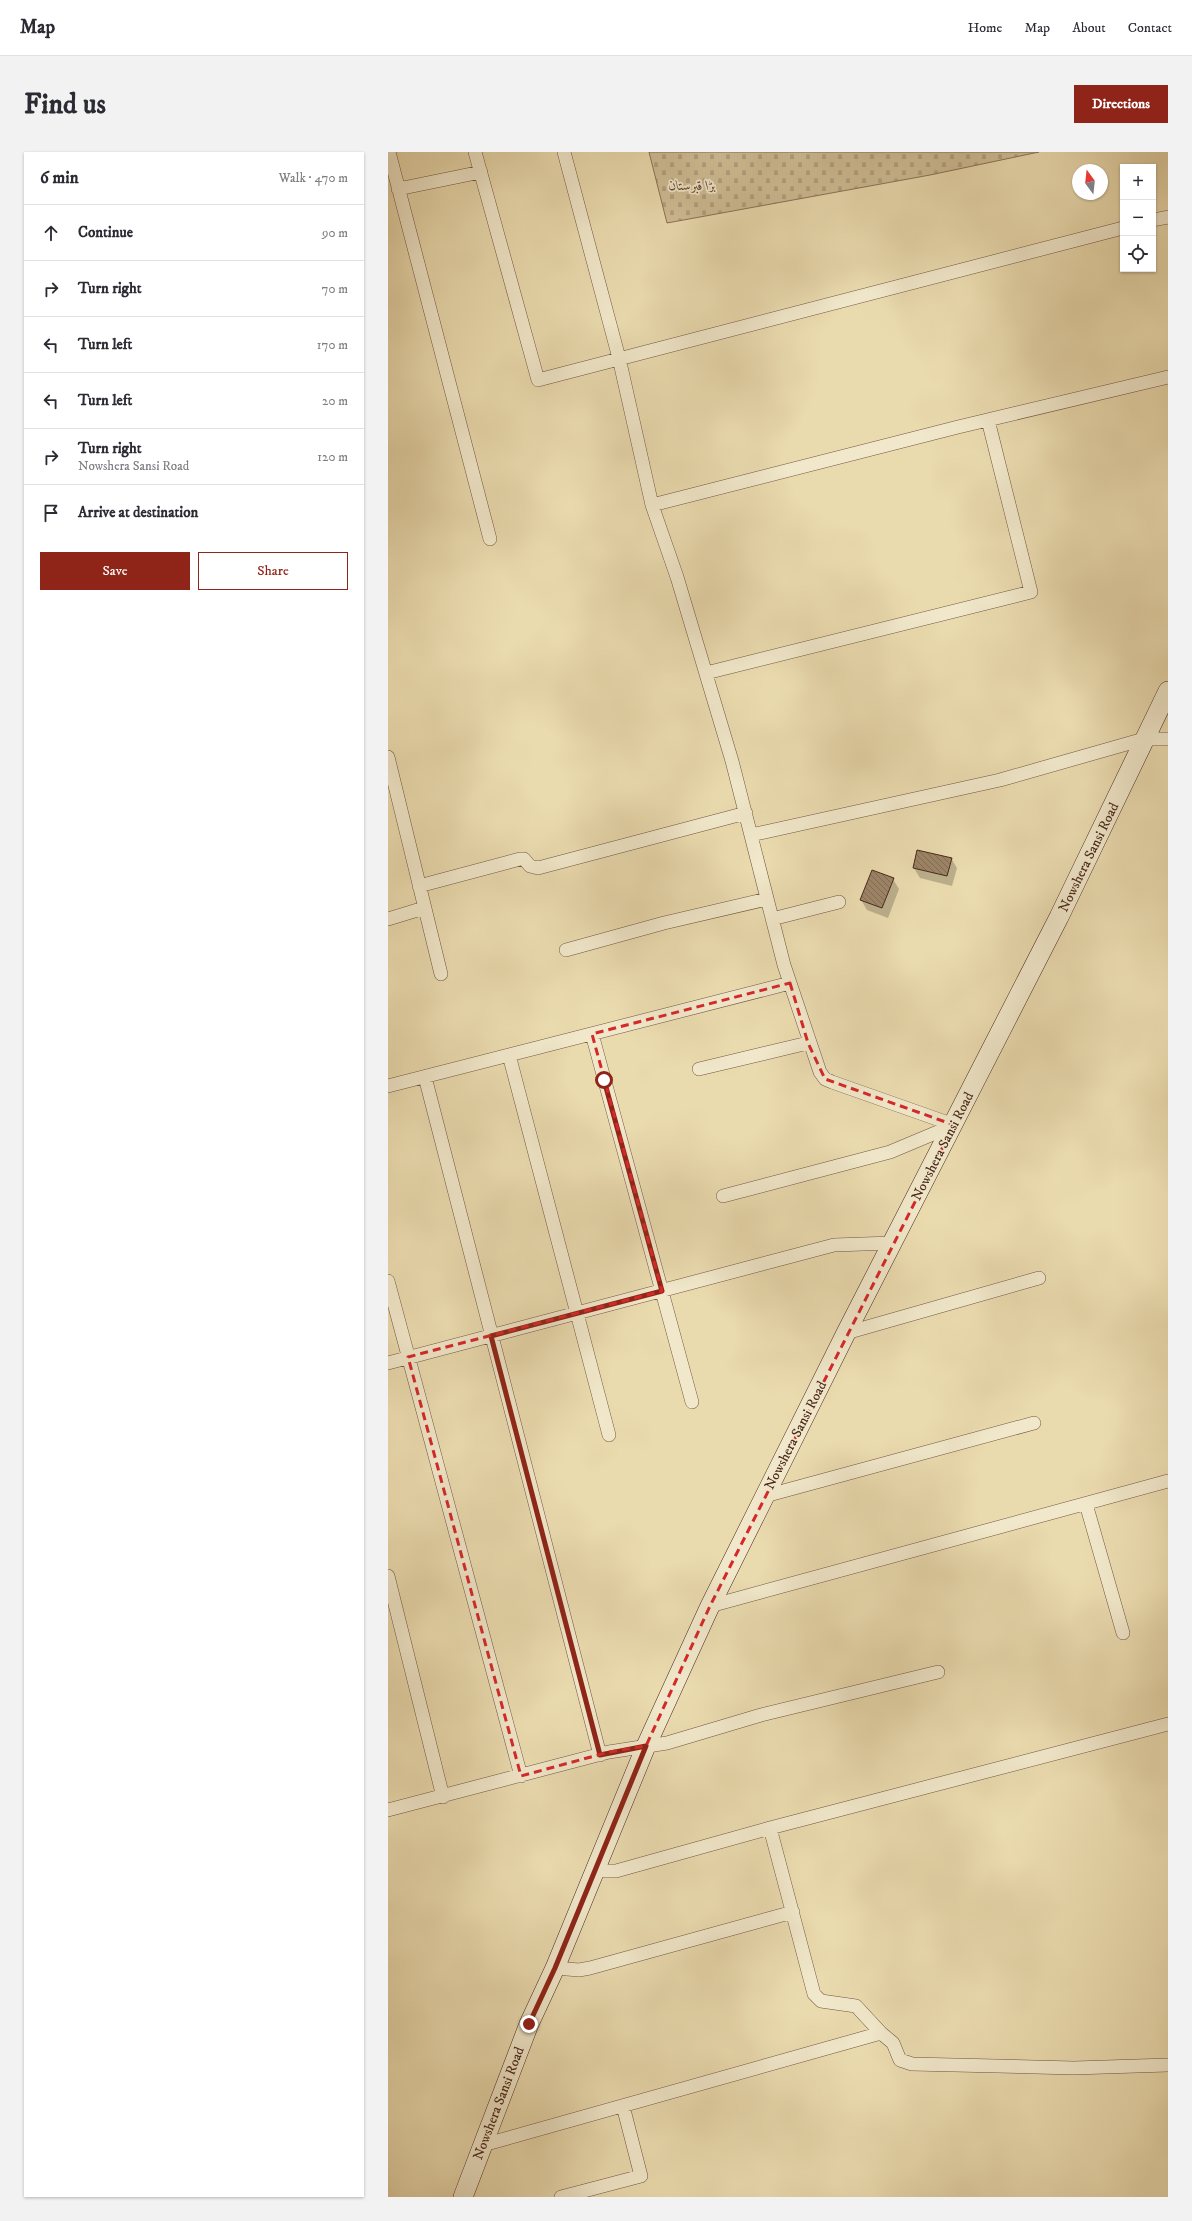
<!DOCTYPE html>
<meta charset="utf-8">
<style>
body{margin:0;font-family:"IM FELL DW Pica",Amiri,serif;background:#f2f2f3;color:#2b2b33}
.controls{position:absolute;right:12px;top:12px;display:grid;overflow:hidden;border-radius:0px;box-shadow:0 1px 3px #0004}
.controls button{width:36px;height:36px;display:grid;place-items:center;padding:0;border:0;border-bottom:1px solid #e1e1e2;background:#fff;color:#2b2b33;font:20px sans-serif}
.compass{position:absolute;left:684px;top:12px;width:36px;height:36px;border-radius:50%;background:#fff;box-shadow:0 1px 3px #0004;rotate:345deg}
.stop{position:absolute;width:12px;height:12px;margin:-9px;border:3px solid #8f2418;border-radius:50%;background:#fff}
.stop.end{background:#8f2418;border-color:#fff;box-shadow:0 1px 4px #0008}
.list{margin:0;padding:0;list-style:none}
h2{display:flex;justify-content:space-between;align-items:center;height:52px;margin:0;padding:0 16px;font-size:17px}
h2 small{font-size:13px;font-weight:400;color:#7c7c81}
.list li{display:grid;grid-template-columns:26px 1fr auto;gap:12px;align-items:center;box-sizing:border-box;height:56px;padding:0 16px;border-top:1px solid #e1e1e2}
.list b{display:block;font-size:15px;white-space:nowrap}
.list p{margin:0;font-size:13px;white-space:nowrap;color:#7c7c81}
.list em{font-size:13px;font-style:normal;color:#7c7c81}
.actions{display:flex;gap:8px;padding:12px 16px}
.actions a{flex:1;padding:9px 0;border:1px solid #8f2418;border-radius:0px;text-align:center;font-size:14px;color:#8f2418}
.actions .main{background:#8f2418;color:#fff}
.icon{flex:none;width:22px;height:22px;fill:none;stroke:currentColor;stroke-width:2;stroke-linecap:round;stroke-linejoin:round}
.map{position:relative;flex:none;width:780px;height:2045px;overflow:hidden;border-radius:0px}
header{display:flex;align-items:center;gap:24px;box-sizing:border-box;height:56px;padding:0 20px;background:#fff;border-bottom:1px solid #e1e1e2}
header strong{font-size:19px}
nav{display:flex;gap:22px;margin-inline-start:auto;font-size:14px}
.intro{display:flex;align-items:center;justify-content:space-between;box-sizing:border-box;height:96px;padding:0 24px}
h1{margin:0;font-size:28px}
.button{padding:10px 18px;border-radius:0px;background:#8f2418;color:#fff;font-size:14px;font-weight:700}
main{display:flex;gap:24px;padding:0 24px}
aside{flex:1;background:#fff;border-radius:0px;box-shadow:0 1px 3px #0004}
.map>svg:first-child{display:block}
.cemetery{fill:url(#cemetery-stones);stroke:#8c7258}
.shadow{fill:#0003}
.building{fill:url(#building-back-hatch);stroke:#4a281b}
.lines{fill:none;stroke-linecap:round;stroke-linejoin:round}
.street-casing{stroke:#725540;stroke-width:14}
.secondary-casing{stroke:#4a281b;stroke-width:20}
.street{stroke:#f1e8cb;stroke-width:13}
.secondary{stroke:#f1e8cb;stroke-width:19}
.route{stroke:#8f2418;stroke-width:5}
.marked{fill:none;stroke:#d62828;stroke-width:3;stroke-dasharray:8 5;stroke-linejoin:round}
.labels{text-anchor:middle;stroke-width:3.5;stroke-linejoin:round;paint-order:stroke}
.park-label{font-size:14px;font-style:italic;fill:#654634;stroke:#f1e8cb}
.street-label{font-size:14px;fill:#4a281b;stroke:#f1e8cb}
</style>
<header>
<strong>Map</strong>
<nav><a>Home</a><a>Map</a><a>About</a><a>Contact</a></nav>
</header>
<div class="intro"><h1>Find us</h1><a class="button">Directions</a></div>
<main>
<aside>
<h2>6 min<small>Walk · 470 m</small></h2>
<ul class="list">
<li><svg class="icon" aria-label="ahead" viewBox="0 0 24 24"><path d="M12 20V5M6 11l6-6 6 6"/></svg><div><b>Continue</b></div><em>90 m</em></li>
<li><svg class="icon" aria-label="right" viewBox="0 0 24 24"><path d="M7 20v-9h11M14 6l5 5-5 5"/></svg><div><b>Turn right</b></div><em>70 m</em></li>
<li><svg class="icon" aria-label="left" viewBox="0 0 24 24"><path d="M17 20v-9H6M10 6l-5 5 5 5"/></svg><div><b>Turn left</b></div><em>170 m</em></li>
<li><svg class="icon" aria-label="left" viewBox="0 0 24 24"><path d="M17 20v-9H6M10 6l-5 5 5 5"/></svg><div><b>Turn left</b></div><em>20 m</em></li>
<li><svg class="icon" aria-label="right" viewBox="0 0 24 24"><path d="M7 20v-9h11M14 6l5 5-5 5"/></svg><div><b>Turn right</b><p>Nowshera Sansi Road</p></div><em>120 m</em></li>
<li><svg class="icon" aria-label="arrive" viewBox="0 0 24 24"><path d="M6 21V4h12l-3 4 3 4H6"/></svg><div><b>Arrive at destination</b></div></li>
</ul>
<div class="actions"><a class="main">Save</a><a>Share</a></div>
</aside>
<div class="map">
<svg width="780" height="2045" viewBox="0 0 780 2045">
<defs>
<pattern id="cemetery-stones" width="16" height="16" patternUnits="userSpaceOnUse"><rect width="16" height="16" fill="#cfbd96"/><path d="M2 7V4a2 2 0 0 1 4 0v3zM10 15v-3a2 2 0 0 1 4 0v3z" fill="#b3a281"/></pattern>
<pattern id="building-back-hatch" width="6" height="6" patternUnits="userSpaceOnUse"><rect width="6" height="6" fill="#9d8568"/><path d="M-1 5l2 2M0 0l6 6M5-1l2 2" fill="none" stroke="#826d55"/></pattern>
</defs>
<rect width="100%" height="100%" fill="#eadbaf"/>
<filter id="stains"><feTurbulence type="fractalNoise" baseFrequency=".005" numOctaves="4"/><feColorMatrix values="0 0 0 0 .2 0 0 0 0 .09 0 0 0 0 .02 0 0 0 .5 -.17"/></filter>
<radialGradient id="worn" r=".72"><stop offset=".6" stop-color="#630" stop-opacity="0"/><stop offset="1" stop-color="#630" stop-opacity=".3"/></radialGradient>
<!-- cemetery -->
<path class="cemetery" d="M261 0H651L542 23 279 71Z"/>
<!-- shadow -->
<path class="shadow" d="M563 706 569 716 564 734 532 726 526 716Z
M505 727 511 737 500 766 479 758 473 748Z"/>
<!-- building -->
<path class="building" d="M529 698 564 706 559 724 525 716Z
M484 718 506 726 494 756 472 748Z"/>
<g class="lines">
<!-- street casing -->
<g class="street-casing">
<path id="street" d="M1 0 102 387
M87 0 150 228 735 76
M176 0 231 206 264 353 289 425 344 609 396 813 432 920 437 927 444 930 566 973
M10 37 93 20
M765 68 780 65
M264 353 570 275 780 225
M318 521 643 440 600 268
M0 605 53 822
M363 683 612 628 756 587H780
M31 734 132 707H136L142 714 150 716 358 661
M0 767 36 756
M384 767 451 750
M178 798 276 771 379 747
M204 882 304 1250
M121 903 221 1283
M311 917 420 891
M37 925 212 1603
M0 934 402 831
M335 1044 502 1000 564 974
M0 1129 133 1624
M458 1181 651 1126
M0 1211 446 1093 504 1091
M377 1344 646 1271
M698 1352 735 1481
M0 1424 55 1645
M322 1454 780 1329
M0 1658 221 1600 279 1591 373 1563 550 1520
M382 1676 426 1842 433 1849 468 1854 493 1881
M206 1717 217 1719H228L382 1676 780 1572
M167 1816 191 1818 202 1816 405 1760
M95 1993 493 1881 505 1891 512 1908 524 1912 686 1916 780 1913
M173 2045 253 2024 235 1954"/>
</g>
<!-- secondary casing -->
<g class="secondary-casing">
<path id="secondary" d="M75 2045 141 1872 167 1816 258 1594 322 1454 458 1181 671 765 780 539"/>
</g>
<!-- street -->
<use href="#street" class="street"/>
<!-- secondary -->
<use href="#secondary" class="secondary"/>
</g>
<g class="lines">
<!-- route -->
<path class="route" d="M141 1872 167 1816 258 1594 212 1603 103 1184 274 1139 216 928"/>
</g>
<!-- marked area -->
<path class="marked" d="M402 831 420 891 437 927 566 973 322 1454 258 1594 221 1600 133 1624 20 1205 274 1139 204 882Z"/>
<g class="labels">
<!-- park labels -->
<g class="park-label">
<text x="304" y="38">بڑا قبرستان</text>
</g>
<!-- street labels -->
<g class="street-label">
<text transform="translate(700 705) rotate(-64)" y="5">Nowshera Sansi Road</text>
<text transform="translate(554 994) rotate(-63)" y="5">Nowshera Sansi Road</text>
<text transform="translate(407 1283) rotate(-63)" y="5">Nowshera Sansi Road</text>
<text transform="translate(110 1951) rotate(-69)" y="5">Nowshera Sansi Road</text>
</g>
</g>
<rect width="100%" height="100%" filter="url(#stains)"/>
<rect width="100%" height="100%" fill="url(#worn)"/>
</svg>
<div class="controls">
<button>+</button>
<button>−</button>
<button><svg class="icon" aria-label="locate" viewBox="0 0 24 24"><circle cx="12" cy="12" r="6"/><path d="M12 2v4M12 18v4M2 12h4M18 12h4"/></svg></button>
</div>
<svg class="compass" viewBox="-18 -18 36 36"><path d="M0-13l5 13h-10z" fill="#e53935"/><path d="M0 13l5-13h-10z" fill="#7c7c81"/></svg>
<div class="stop" style="left:216px;top:928px"></div>
<div class="stop end" style="left:141px;top:1872px"></div>
</div>
</main>
